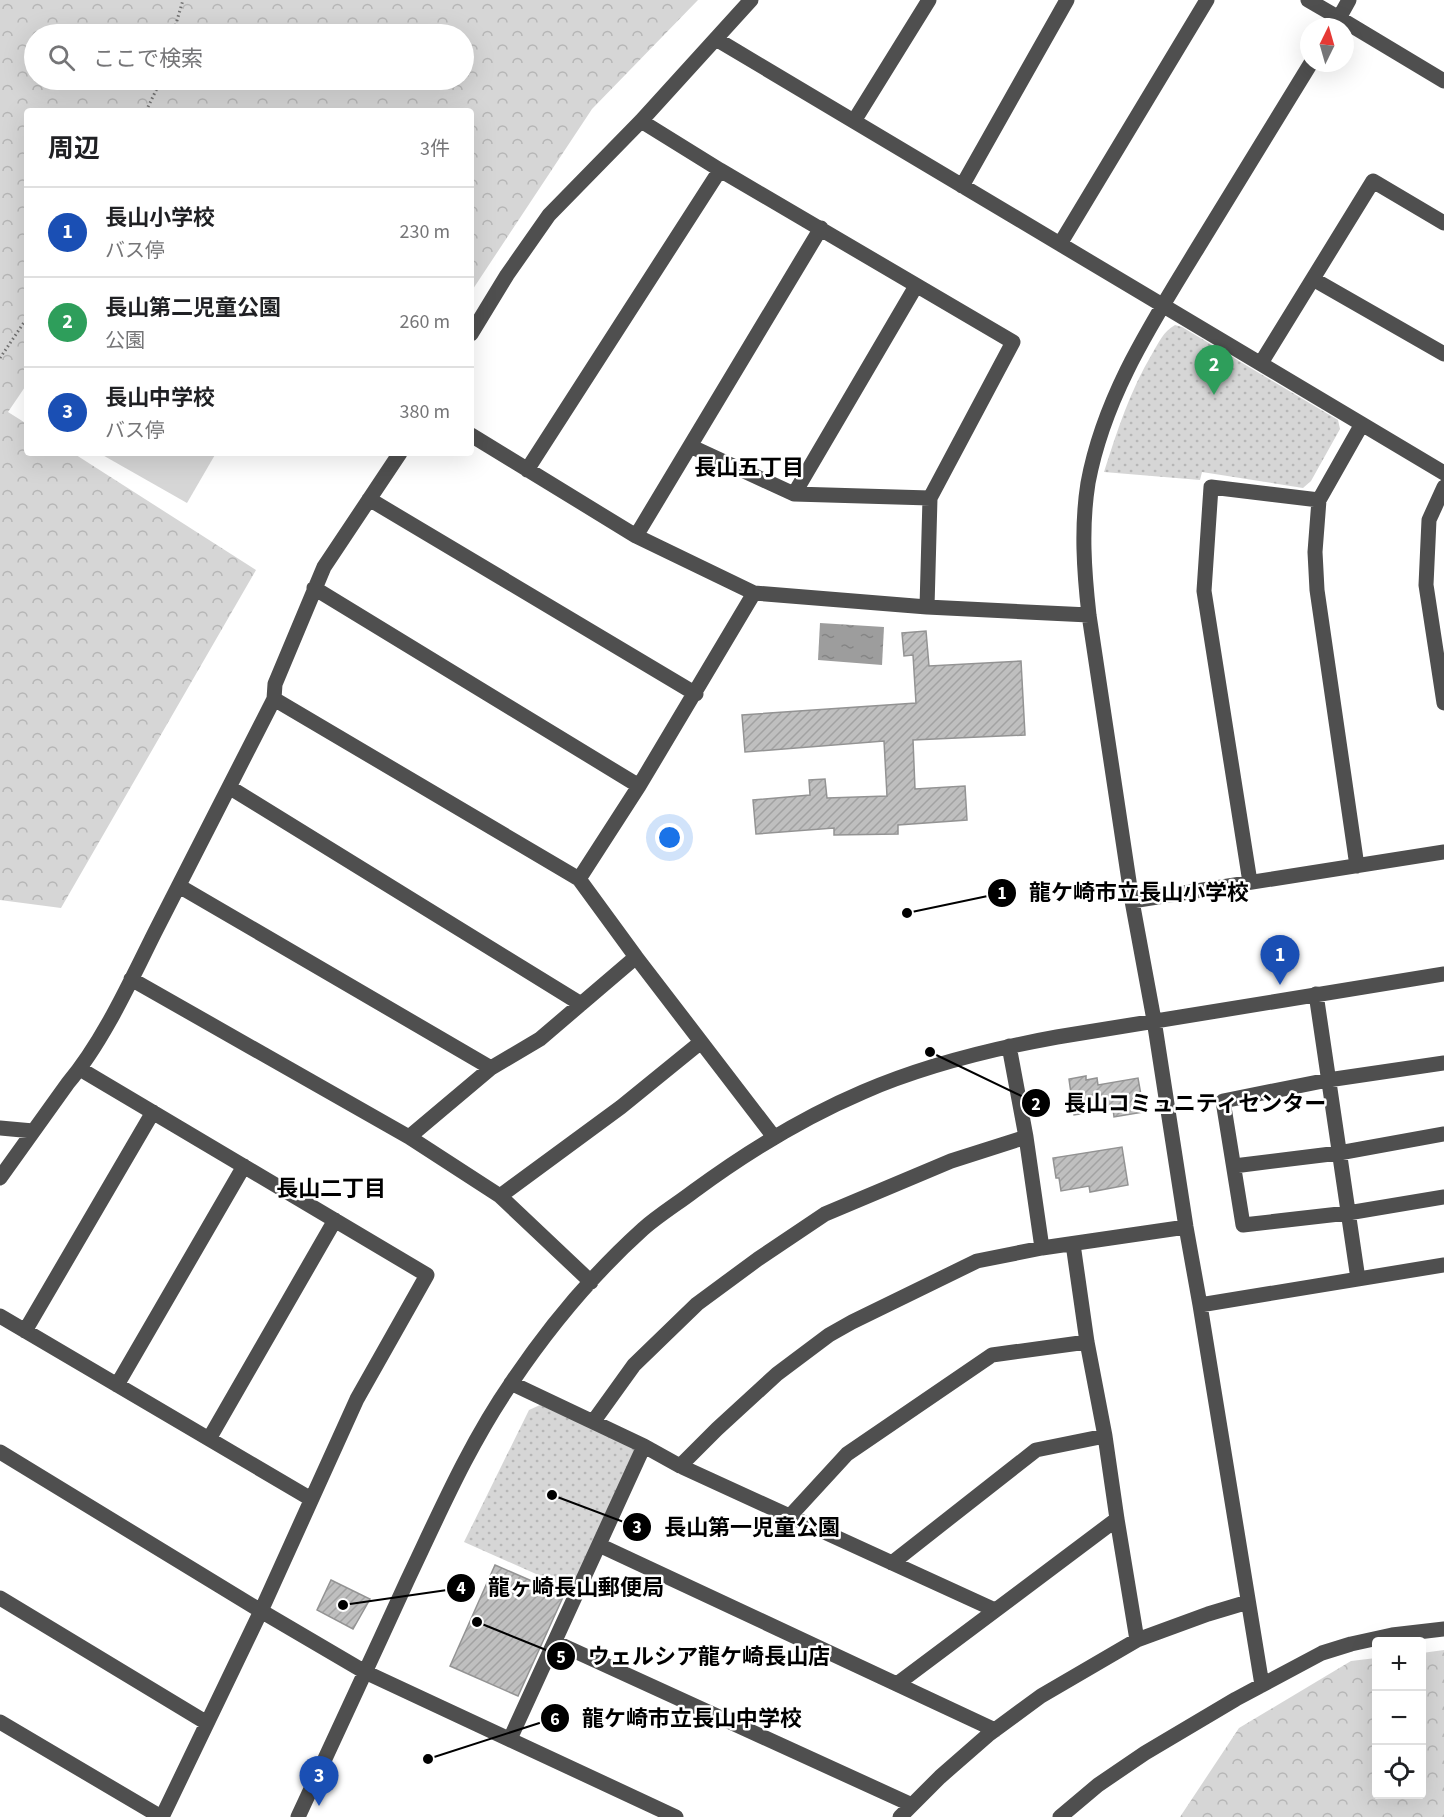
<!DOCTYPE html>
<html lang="ja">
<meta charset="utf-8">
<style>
body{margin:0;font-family:"Source Sans 3","Noto Sans JP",sans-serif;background:#f2f2f2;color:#202124}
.controls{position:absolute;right:18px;bottom:18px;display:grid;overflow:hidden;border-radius:6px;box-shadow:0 6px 24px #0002}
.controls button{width:54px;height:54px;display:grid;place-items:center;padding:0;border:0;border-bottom:2px solid #e0e0e0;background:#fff;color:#202124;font:30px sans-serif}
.compass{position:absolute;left:1300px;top:18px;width:54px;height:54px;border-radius:50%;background:#fff;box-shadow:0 6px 24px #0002;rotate:5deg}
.you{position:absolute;left:670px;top:838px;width:21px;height:21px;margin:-15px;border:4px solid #fff;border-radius:50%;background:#1a73e8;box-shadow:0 0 0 9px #1a73e833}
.badge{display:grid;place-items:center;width:39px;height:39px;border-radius:50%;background:#000;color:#fff;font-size:20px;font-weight:700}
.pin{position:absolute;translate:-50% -50px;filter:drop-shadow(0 2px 3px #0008)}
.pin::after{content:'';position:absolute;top:32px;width:21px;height:18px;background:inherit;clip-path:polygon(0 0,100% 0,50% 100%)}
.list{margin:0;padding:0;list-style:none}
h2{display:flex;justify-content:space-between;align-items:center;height:78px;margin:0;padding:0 24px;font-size:26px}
h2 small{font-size:20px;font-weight:400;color:#757577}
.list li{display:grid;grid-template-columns:39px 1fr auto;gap:18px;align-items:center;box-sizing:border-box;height:90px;padding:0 24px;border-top:2px solid #e0e0e0}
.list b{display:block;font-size:22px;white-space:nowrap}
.list p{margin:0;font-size:20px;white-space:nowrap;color:#757577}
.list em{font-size:20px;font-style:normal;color:#757577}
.icon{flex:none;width:33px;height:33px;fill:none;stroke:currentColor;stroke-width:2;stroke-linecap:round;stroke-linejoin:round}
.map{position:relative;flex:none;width:1444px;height:1817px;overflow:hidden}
.search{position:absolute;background:#fff;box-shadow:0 6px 24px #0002;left:24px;top:24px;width:450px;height:66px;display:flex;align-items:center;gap:15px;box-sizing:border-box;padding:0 21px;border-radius:33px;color:#757577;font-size:22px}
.panel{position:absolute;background:#fff;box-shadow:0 6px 24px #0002;left:24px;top:108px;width:450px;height:348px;border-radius:6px}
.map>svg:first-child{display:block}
.forest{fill:url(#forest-crowns);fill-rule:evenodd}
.park{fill:url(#park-dots)}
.garden{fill:#d6d6d6}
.water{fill:url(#water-ripples)}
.building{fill:url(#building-hatch);stroke:#939393;stroke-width:1.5}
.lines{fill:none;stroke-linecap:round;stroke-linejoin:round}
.path{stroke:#717171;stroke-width:3;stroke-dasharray:1.5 3;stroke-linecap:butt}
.minor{stroke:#4f4f4f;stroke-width:15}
.labels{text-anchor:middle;stroke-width:5;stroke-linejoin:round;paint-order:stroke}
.neighbourhood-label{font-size:22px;font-weight:bold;fill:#000;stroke:#fff}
.leader{fill:none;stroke:#000;stroke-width:2}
.callout-dot{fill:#000;stroke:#fff;stroke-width:2}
.mark-label{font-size:18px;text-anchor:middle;font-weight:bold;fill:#fff}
.callout-label{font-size:22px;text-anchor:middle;font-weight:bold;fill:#000;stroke:#fff;stroke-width:5;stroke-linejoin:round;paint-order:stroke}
</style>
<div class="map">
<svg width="1444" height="1817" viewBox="0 0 1444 1817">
<defs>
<pattern id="forest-crowns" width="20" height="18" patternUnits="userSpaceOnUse" patternTransform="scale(1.5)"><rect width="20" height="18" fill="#d6d6d6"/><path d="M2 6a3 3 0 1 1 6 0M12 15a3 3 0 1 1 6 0" fill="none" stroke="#b6b6b6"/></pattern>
<pattern id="park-dots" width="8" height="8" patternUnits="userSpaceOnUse" patternTransform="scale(1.5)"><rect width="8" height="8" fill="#d6d6d6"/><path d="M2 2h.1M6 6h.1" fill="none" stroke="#b6b6b6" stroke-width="1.8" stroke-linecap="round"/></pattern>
<pattern id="water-ripples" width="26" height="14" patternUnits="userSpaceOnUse" patternTransform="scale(1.5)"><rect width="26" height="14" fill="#9d9d9d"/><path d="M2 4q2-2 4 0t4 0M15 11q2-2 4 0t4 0" fill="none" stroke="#858585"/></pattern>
<pattern id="building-hatch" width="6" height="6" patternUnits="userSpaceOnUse" patternTransform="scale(1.5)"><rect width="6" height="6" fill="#bfbfbf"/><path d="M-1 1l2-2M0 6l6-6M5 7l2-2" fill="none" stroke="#a2a2a2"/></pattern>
</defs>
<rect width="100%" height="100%" fill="#fff"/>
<!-- forest -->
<path class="forest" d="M0 0H698L592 109 471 292V111H27V384L8 412 27 424V453H73L256 570 61 908 0 900ZM34 34H464V80H34Z
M1444 1650V1817H1180L1239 1728 1351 1661 1376 1658V1794H1422V1653Z"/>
<!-- park -->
<path class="park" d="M1175 325 1182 327 1338 420 1340 429 1311 481 1303 488 1202 472 1200 480 1104 472C1117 431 1130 391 1152 354 1159 342 1163 332 1175 325Z
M540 1405 638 1449 572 1590 464 1542 529 1410Z"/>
<!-- garden -->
<path class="garden" d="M99 453H216L187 503Z"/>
<!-- water -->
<path class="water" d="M820 623 884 627 882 665 818 660Z"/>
<!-- building -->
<path class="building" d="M926 631 929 666 1021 661 1025 735 913 740 915 789 965 786 967 820 898 825V834L834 835V828L756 834 753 800 810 795 809 780 825 779 827 798 887 796 884 741 745 752 742 715 916 703 913 655 904 656 902 633Z
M1086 1076V1080L1097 1078 1098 1085 1138 1078 1144 1112 1114 1117 1113 1109 1074 1115 1069 1079Z
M1122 1147 1128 1185 1090 1192 1089 1186 1061 1191 1059 1178H1056L1053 1158Z
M495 1565 564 1595 518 1696 450 1666Z
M331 1580 370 1599 353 1629 317 1610Z"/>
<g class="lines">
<!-- path -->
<path class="path" d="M173 34 183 0
M146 111 161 80
M0 358 27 318"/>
<!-- minor -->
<path class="minor" d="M1308 0 1339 18 1349 0
M1333 27 1339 18 1444 81
M716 39 1444 473
M641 121 720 170 1013 342 930 498 927 607
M854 121 929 0
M962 186 1067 0
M1060 244 1207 0
M1313 279 1444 354
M471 334 507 275 549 215 641 121 751 0
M1261 363 1373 181 1444 223
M471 435 636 536 754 593 927 607 1089 615
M690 446 794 494 930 498
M527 470 720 170
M1444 487 1429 520 1426 585 1444 703
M794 494 916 286
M369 499 696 694
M636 536 821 228
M314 588 639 786
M754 593 639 786 579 879 636 957 774 1137
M274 699 579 879
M229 787 581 1004
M1357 866 1317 590 1315 552 1319 500 1362 424
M1250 882 1204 591 1211 487 1319 500
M179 886 491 1068
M1132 901 1444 852
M131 979 409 1137 500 1196 591 1282
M1316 994 1358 1279
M1009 1046 1026 1137 1042 1248
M1444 1063 1328 1080 1223 1101 1243 1225 1348 1213 1444 1197
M80 1069 427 1275 357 1399 261 1611 162 1817
M0 1128 33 1131
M409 1137 491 1068 540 1039 636 957
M1234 1166 1339 1153 1444 1134
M0 1178 68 1083C103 1042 131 980 155 932 195 854 234 777 274 699L275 684 324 567 400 453
M500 1196 621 1107 701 1042
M1073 1244 1087 1342 1105 1436 1117 1519 1137 1640
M1200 1305 1444 1265
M0 1316 311 1499
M25 1331 153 1112
M511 1383 644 1446 680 1466 995 1610
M117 1385 244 1166
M593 1422 634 1365 697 1304 758 1259 825 1214 951 1161 1026 1137
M209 1439 335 1220
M0 1452 261 1611 365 1672 676 1817
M680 1466 717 1429 777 1374 829 1335 852 1322 977 1261 1042 1248 1186 1227
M790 1516 847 1454 992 1355 1087 1342
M599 1545 995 1730
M892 1563 1036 1450 1105 1436
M0 1598 207 1723
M555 1642 912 1805
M897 1684 1117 1519
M1262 1685 1200 1305 1186 1227 1154 1020 1132 901 1089 615C1084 571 1081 527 1088 483 1104 396 1152 323 1197 249 1235 187 1273 125 1311 63
M0 1722 161 1817
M510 1739 644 1446
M298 1817C334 1739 371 1660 407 1581 439 1514 469 1444 512 1382 549 1327 593 1274 643 1229 659 1215 677 1204 694 1191 747 1152 802 1118 863 1092 925 1065 991 1049 1057 1037L1444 974
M900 1817 940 1777 988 1735 1041 1696 1137 1640 1208 1614 1248 1602
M1060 1817 1098 1785 1145 1753 1236 1699 1322 1653 1351 1644 1392 1635 1444 1629"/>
</g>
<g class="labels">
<!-- neighbourhood labels -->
<g class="neighbourhood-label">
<text x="749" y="475">長山五丁目</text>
<text x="331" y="1196">長山二丁目</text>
</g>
</g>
<!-- callouts -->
<path class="leader" d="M907 913L1002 893M930 1052L1036 1103M552 1495L637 1527M343 1605L461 1588M477 1622L561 1656M428 1759L555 1718"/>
<g class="callout-dot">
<circle cx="907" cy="913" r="6"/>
<circle cx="930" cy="1052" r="6"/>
<circle cx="552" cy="1495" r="6"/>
<circle cx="343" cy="1605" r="6"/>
<circle cx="477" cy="1622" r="6"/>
<circle cx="428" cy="1759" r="6"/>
<circle cx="1002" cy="893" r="15"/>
<circle cx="1036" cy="1103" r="15"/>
<circle cx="637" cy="1527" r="15"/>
<circle cx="461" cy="1588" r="15"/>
<circle cx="561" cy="1656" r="15"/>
<circle cx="555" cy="1718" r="15"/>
</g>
<g class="mark-label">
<text x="1002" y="899">1</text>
<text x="1036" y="1110">2</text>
<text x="637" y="1533">3</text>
<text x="461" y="1594">4</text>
<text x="561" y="1663">5</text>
<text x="555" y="1725">6</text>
</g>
<g class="callout-label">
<text x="1139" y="900">龍ケ崎市立長山小学校</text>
<text x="1195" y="1111">長山コミュニティセンター</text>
<text x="752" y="1535">長山第一児童公園</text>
<text x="576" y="1595">龍ヶ崎長山郵便局</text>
<text x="709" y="1664">ウェルシア龍ケ崎長山店</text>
<text x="692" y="1726">龍ケ崎市立長山中学校</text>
</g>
</svg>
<div class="controls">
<button>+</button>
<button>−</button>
<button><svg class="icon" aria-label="locate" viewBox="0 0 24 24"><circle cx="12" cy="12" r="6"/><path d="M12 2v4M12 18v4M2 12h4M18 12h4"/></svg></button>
</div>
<svg class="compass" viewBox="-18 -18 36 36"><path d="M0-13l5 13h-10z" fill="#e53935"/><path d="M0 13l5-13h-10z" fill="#757577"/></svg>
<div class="you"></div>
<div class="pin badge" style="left:1280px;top:985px;background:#1a4fb4">1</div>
<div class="pin badge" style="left:1214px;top:395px;background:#2e9e5b">2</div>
<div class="pin badge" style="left:319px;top:1806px;background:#1a4fb4">3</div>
<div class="search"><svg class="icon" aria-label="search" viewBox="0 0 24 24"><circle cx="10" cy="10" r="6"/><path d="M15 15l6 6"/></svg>ここで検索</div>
<section class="panel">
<h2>周辺<small>3件</small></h2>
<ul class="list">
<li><span class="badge" style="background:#1a4fb4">1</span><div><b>長山小学校</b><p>バス停</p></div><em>230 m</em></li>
<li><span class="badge" style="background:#2e9e5b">2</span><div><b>長山第二児童公園</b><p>公園</p></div><em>260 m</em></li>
<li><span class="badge" style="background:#1a4fb4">3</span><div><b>長山中学校</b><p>バス停</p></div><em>380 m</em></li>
</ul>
</section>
</div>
